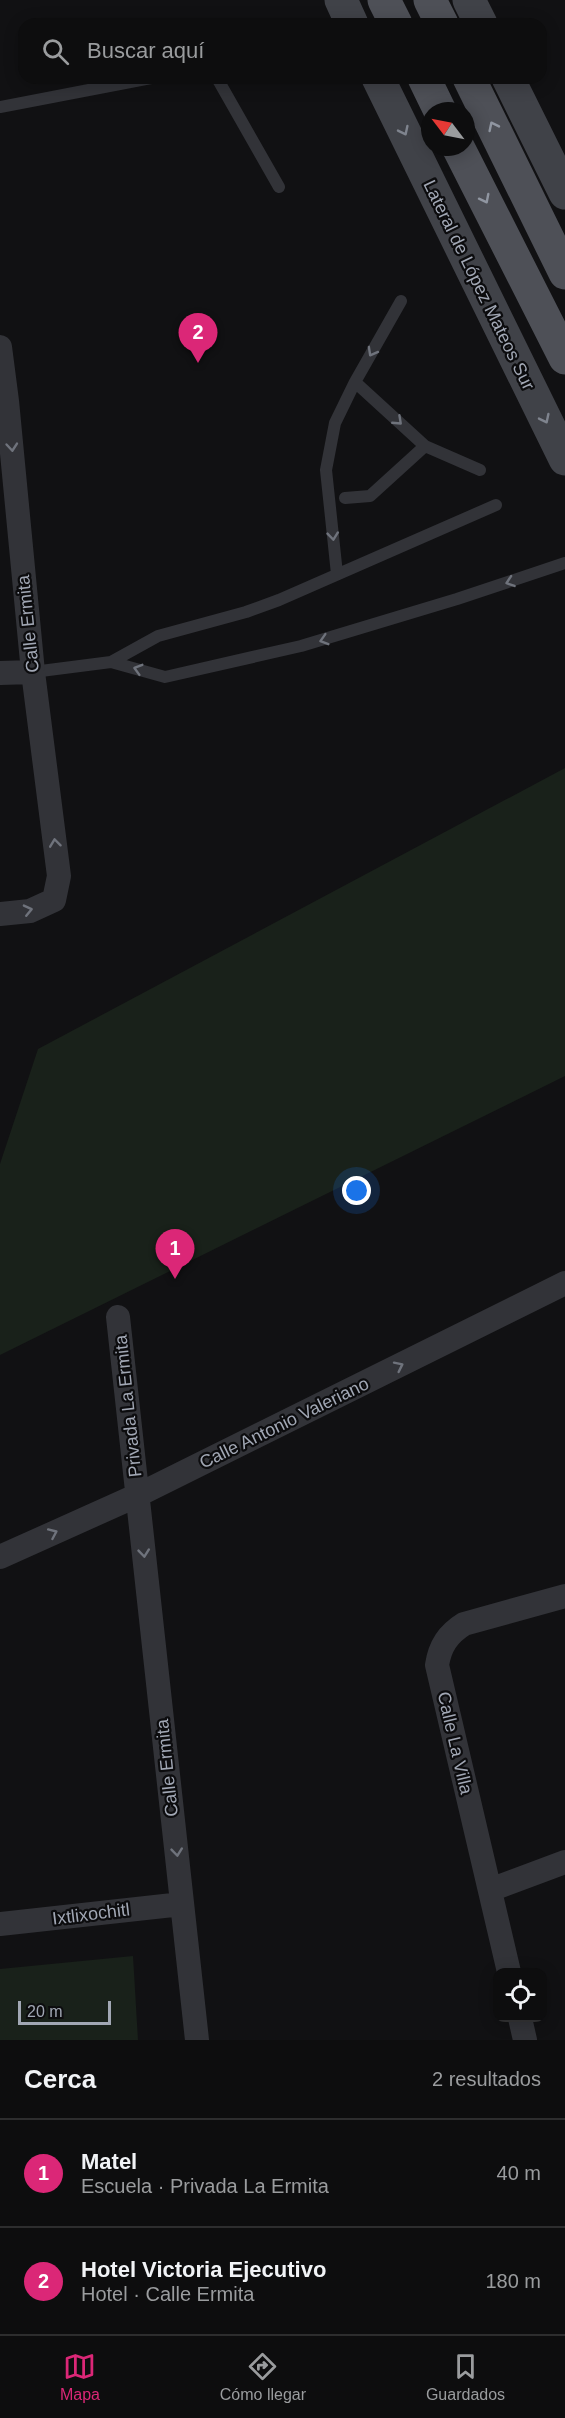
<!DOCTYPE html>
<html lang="es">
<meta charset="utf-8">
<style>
body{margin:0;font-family:Arial,sans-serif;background:#161617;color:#f1f3f6}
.controls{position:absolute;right:18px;bottom:18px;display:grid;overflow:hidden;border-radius:12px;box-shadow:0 3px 15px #0003}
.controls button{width:54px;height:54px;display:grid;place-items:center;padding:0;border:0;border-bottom:2px solid #2d2d2e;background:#0d0d0e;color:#f1f3f6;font:30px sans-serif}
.compass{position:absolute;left:421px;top:102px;width:54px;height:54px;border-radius:50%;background:#0d0d0e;box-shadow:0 3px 15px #0003;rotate:302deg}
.scale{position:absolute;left:18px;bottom:15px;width:93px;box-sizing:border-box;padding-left:6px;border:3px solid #a1a7b4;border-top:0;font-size:16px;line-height:21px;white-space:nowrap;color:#a1a7b4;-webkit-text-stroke:4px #0c0c0e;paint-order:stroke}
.you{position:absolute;left:357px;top:1191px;width:21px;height:21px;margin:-15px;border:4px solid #fff;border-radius:50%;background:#1a73e8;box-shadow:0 0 0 9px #1a73e833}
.badge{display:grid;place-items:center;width:39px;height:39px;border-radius:50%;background:#db2777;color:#fff;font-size:20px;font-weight:700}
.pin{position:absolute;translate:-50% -50px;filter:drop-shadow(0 2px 3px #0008)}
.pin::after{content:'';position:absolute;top:32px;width:21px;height:18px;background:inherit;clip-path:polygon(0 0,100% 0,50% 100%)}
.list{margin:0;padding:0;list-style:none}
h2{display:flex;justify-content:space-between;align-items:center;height:78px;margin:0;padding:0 24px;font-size:26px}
h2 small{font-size:20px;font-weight:400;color:#9a9c9e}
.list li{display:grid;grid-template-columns:39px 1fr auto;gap:18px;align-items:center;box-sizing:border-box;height:108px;padding:0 24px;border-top:2px solid #2d2d2e}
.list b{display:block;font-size:22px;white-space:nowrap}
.list p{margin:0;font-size:20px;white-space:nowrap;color:#9a9c9e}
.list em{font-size:20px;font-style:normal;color:#9a9c9e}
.icon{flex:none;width:33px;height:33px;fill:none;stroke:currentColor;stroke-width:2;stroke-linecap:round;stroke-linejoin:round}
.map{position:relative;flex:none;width:565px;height:2040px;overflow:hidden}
.search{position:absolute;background:#0d0d0e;box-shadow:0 3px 15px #0003;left:18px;right:18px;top:18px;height:66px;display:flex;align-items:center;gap:15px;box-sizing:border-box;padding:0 21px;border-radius:18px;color:#9a9c9e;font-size:22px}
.sheet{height:294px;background:#0d0d0e}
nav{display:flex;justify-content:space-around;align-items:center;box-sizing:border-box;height:84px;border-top:2px solid #2d2d2e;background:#0d0d0e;font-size:16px;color:#9a9c9e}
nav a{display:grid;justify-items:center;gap:3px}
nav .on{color:#db2777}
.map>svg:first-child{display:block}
.green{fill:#19211a}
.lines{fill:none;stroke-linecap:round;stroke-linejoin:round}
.lane{stroke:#323338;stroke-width:12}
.street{stroke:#323338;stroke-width:24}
.secondary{stroke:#404248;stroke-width:33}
.primary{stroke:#4e5057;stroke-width:33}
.oneway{stroke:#9096a1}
.oneway2{stroke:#7f848e}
.oneway3{stroke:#6f737c}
.labels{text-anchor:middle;stroke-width:4.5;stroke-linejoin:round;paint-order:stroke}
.street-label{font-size:18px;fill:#a1a7b4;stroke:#0c0c0e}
</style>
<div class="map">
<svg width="565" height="2040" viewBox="0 0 565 2040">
<rect width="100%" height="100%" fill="#111113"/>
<!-- green -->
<path class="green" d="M565 768V1076L0 1355V1164L38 1049Z
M133 1956 138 2040H0V1969Z"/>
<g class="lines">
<!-- lane -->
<path class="lane" d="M217 78 279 187
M0 107 151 78
M355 382 425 446 480 470
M345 498 370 496 425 446
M337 574 326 470 335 423 355 382 401 301
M111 662 165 677 301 646 457 599 565 563
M33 672 111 662 158 636 246 612 279 600 496 505"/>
<!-- street -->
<path class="street" d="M0 347 7 401 33 672 59 876 54 900 30 911 0 914
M0 673 33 672
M118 1317 197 2040
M0 1557 138 1495 565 1283
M490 1890 565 1862
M0 1924 182 1904
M509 1972 437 1665C440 1646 448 1634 464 1624L565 1596
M520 2018 525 2040"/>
<!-- secondary -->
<path class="secondary" d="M341 0 352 24
M469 0 481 24
M378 78 565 459
M508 78 565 193"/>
<!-- primary -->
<path class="primary" d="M384 0 396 24
M430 0 442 24
M424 78 440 111
M469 78 565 273
M458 147 565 358"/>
</g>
<!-- one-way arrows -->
<defs><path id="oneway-chevron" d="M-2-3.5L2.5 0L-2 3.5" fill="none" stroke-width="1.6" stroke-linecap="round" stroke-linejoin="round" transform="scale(1.5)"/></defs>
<g class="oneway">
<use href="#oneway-chevron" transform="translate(493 126) rotate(-116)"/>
<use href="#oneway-chevron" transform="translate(485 199) rotate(63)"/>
</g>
<g class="oneway2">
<use href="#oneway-chevron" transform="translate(404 131) rotate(64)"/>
<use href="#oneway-chevron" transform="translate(545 419) rotate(64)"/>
</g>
<g class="oneway3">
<use href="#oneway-chevron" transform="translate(372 352) rotate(119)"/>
<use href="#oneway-chevron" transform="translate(398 421) rotate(43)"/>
<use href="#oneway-chevron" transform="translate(12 447) rotate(85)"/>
<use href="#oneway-chevron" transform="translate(333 536) rotate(84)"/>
<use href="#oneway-chevron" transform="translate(510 582) rotate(161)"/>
<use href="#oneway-chevron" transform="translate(324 640) rotate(163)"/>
<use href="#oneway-chevron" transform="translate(138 669) rotate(-164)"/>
<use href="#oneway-chevron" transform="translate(55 843) rotate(-97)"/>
<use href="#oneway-chevron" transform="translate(28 910) rotate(-13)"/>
<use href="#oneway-chevron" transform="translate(399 1366) rotate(-26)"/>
<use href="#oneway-chevron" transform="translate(53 1533) rotate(-24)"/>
<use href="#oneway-chevron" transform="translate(144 1553) rotate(84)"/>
<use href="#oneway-chevron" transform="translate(177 1852) rotate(84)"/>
</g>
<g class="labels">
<!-- street labels -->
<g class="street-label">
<text transform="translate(479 285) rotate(64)" y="6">Lateral de López Mateos Sur</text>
<text transform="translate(28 624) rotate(-96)" y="6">Calle Ermita</text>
<text transform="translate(128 1406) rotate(-96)" y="6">Privada La Ermita</text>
<text transform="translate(284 1423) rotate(-26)" y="6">Calle Antonio Valeriano</text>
<text transform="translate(455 1743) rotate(77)" y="6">Calle La Villa</text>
<text transform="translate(167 1768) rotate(-96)" y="6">Calle Ermita</text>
<text transform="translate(91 1914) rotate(-7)" y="6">Ixtlixochitl</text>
</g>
</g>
</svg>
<div class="controls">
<button><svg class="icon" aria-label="locate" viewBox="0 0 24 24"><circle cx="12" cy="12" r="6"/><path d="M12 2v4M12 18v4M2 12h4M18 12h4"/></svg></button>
</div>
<svg class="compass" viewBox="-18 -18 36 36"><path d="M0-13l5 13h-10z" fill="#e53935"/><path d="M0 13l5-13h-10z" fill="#9a9c9e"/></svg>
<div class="scale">20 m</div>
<div class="you"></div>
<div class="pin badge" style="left:175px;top:1279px">1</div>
<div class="pin badge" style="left:198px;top:363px">2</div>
<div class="search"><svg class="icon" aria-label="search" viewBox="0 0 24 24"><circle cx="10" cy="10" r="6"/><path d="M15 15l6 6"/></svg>Buscar aquí</div>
</div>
<section class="sheet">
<h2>Cerca<small>2 resultados</small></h2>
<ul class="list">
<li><span class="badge">1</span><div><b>Matel</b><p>Escuela · Privada La Ermita</p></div><em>40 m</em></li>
<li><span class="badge">2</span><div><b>Hotel Victoria Ejecutivo</b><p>Hotel · Calle Ermita</p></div><em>180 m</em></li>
</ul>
</section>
<nav>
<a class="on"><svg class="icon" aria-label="map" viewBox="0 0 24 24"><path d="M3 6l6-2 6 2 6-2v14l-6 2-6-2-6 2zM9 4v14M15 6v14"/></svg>Mapa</a>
<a><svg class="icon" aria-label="directions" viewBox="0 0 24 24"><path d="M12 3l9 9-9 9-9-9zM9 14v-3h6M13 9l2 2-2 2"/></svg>Cómo llegar</a>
<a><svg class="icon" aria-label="saved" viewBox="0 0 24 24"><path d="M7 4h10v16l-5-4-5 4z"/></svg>Guardados</a>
</nav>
